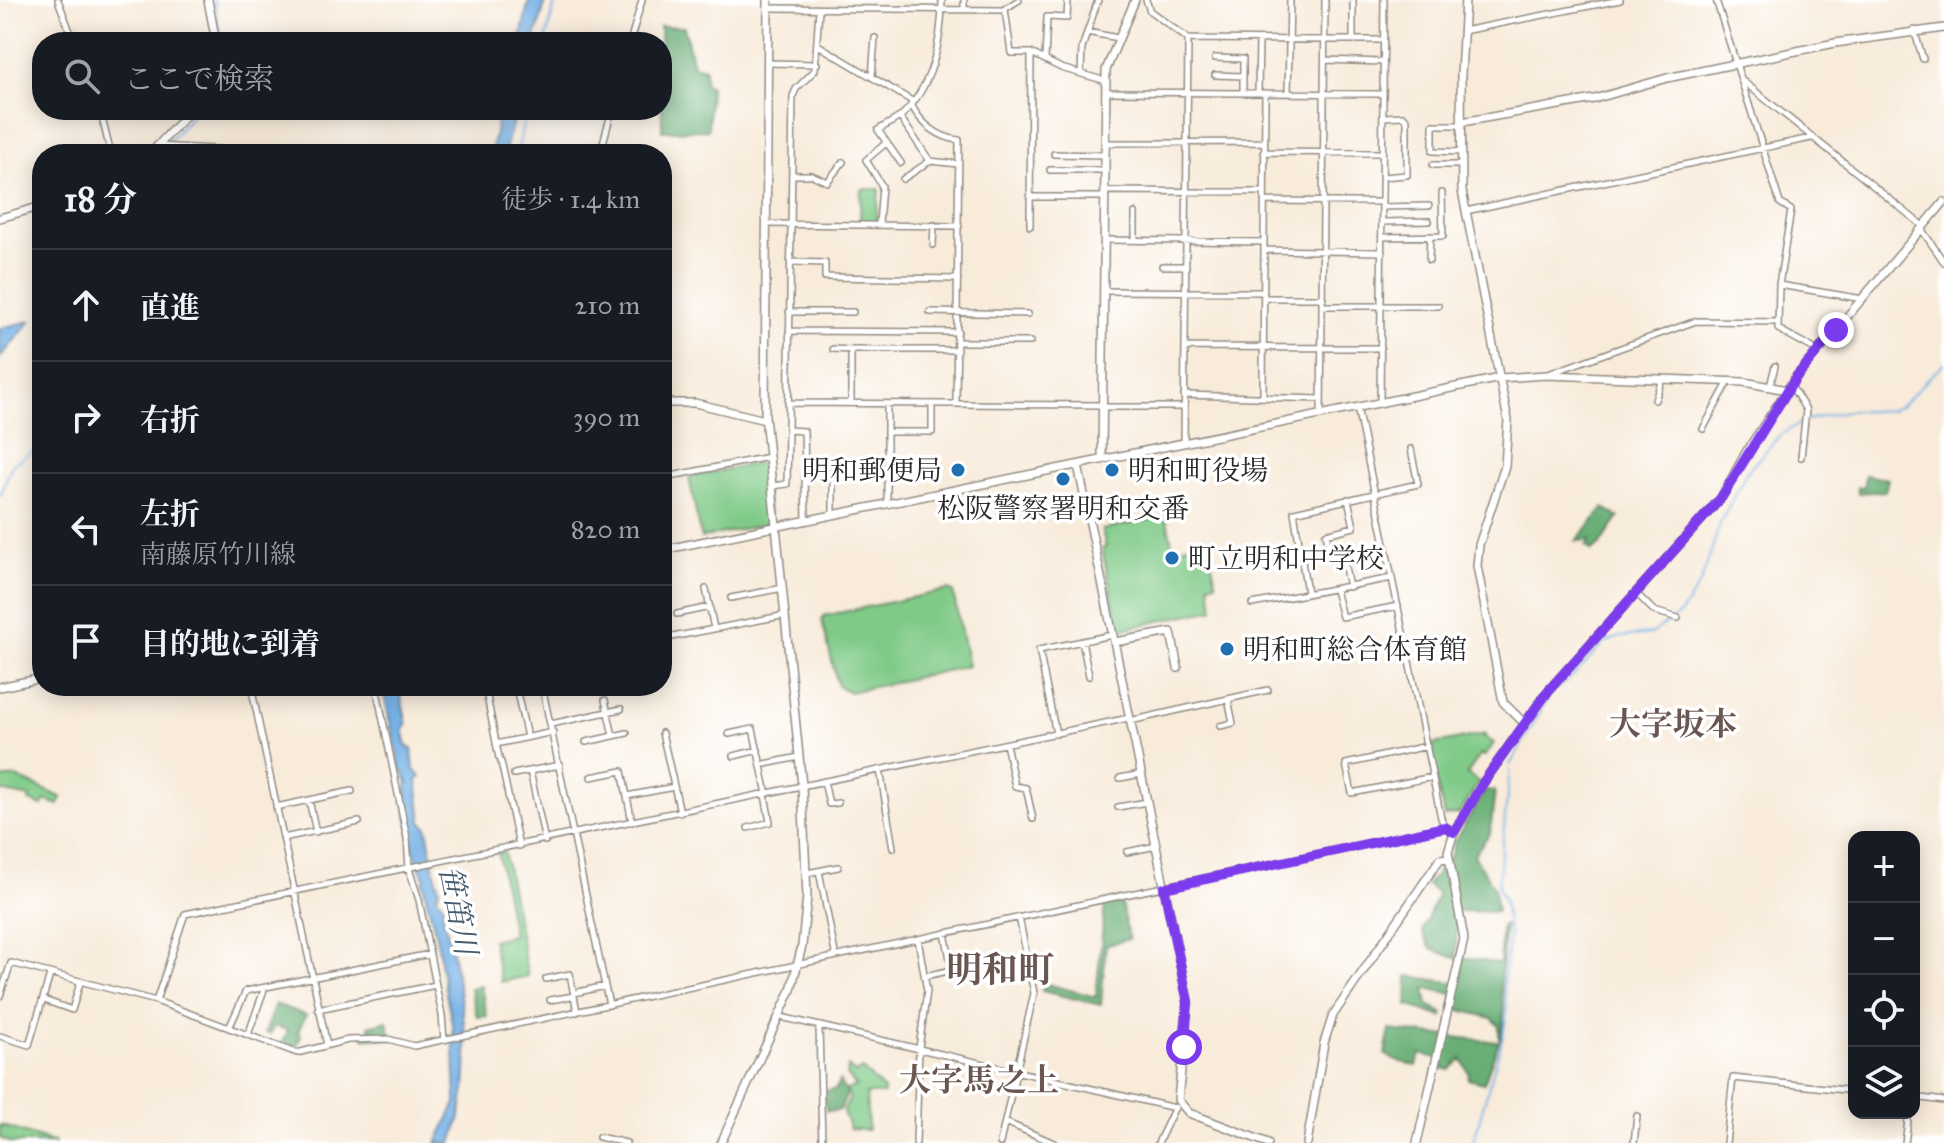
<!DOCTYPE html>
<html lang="ja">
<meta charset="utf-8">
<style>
body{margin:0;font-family:"IM FELL Great Primer","Noto Serif JP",serif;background:#242831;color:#f1f3f6}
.controls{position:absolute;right:24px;bottom:24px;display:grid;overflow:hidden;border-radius:16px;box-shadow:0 4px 20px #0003}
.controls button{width:72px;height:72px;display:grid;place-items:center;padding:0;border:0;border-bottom:2px solid #363941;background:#171b24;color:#f1f3f6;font:40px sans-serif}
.stop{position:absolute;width:24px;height:24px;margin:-18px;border:6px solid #7c3aed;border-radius:50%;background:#fff}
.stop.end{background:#7c3aed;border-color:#fff;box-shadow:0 2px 8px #0008}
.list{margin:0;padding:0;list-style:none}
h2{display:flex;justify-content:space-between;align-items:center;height:104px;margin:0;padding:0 32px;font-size:34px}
h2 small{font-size:26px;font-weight:400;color:#9ea1a6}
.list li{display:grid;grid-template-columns:52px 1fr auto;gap:24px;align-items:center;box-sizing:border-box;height:112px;padding:0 32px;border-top:2px solid #363941}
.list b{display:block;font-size:30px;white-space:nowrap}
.list p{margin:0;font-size:26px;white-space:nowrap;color:#9ea1a6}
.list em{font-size:26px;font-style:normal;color:#9ea1a6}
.icon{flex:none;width:44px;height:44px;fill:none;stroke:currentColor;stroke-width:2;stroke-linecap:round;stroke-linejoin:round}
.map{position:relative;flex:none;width:1944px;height:1143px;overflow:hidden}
.search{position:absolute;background:#171b24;box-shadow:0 4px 20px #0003;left:32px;top:32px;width:640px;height:88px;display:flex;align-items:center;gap:20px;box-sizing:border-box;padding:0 28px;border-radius:32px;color:#9ea1a6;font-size:30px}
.panel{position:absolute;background:#171b24;box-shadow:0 4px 20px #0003;left:32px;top:144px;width:640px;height:552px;border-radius:32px}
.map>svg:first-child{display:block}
.green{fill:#80ca88;stroke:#567a5a;stroke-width:2}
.forest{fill:#68ae74;stroke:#4a6c50;stroke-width:2}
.water{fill:#75b1e6;stroke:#506e88;stroke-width:2}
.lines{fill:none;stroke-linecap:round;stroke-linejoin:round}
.stream{stroke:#75b1e6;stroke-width:2}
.street-casing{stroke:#928b82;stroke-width:8}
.secondary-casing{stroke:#928b82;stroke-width:10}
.street{stroke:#fff;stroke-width:5}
.secondary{stroke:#fff;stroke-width:7}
.route{stroke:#7c3aed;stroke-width:10}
.poi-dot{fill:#1f6fb2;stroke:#fff;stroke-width:3}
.labels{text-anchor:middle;stroke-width:7;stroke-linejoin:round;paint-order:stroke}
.poi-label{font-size:28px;fill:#2b2b2b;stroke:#fff;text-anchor:start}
.water-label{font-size:30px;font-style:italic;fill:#455a6c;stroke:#fff}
.quarter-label{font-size:32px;font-weight:bold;fill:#6b5751;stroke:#fff}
.district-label{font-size:36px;font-weight:bold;fill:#6b5751;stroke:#fff}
</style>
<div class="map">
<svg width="1944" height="1143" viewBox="0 0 1944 1143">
<rect width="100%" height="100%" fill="#fff"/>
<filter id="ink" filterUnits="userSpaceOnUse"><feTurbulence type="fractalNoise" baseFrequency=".0125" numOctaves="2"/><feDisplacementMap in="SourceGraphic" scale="16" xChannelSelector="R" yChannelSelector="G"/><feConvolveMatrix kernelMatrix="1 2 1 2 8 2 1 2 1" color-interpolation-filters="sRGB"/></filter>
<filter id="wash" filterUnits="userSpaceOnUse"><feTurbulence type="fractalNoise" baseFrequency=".006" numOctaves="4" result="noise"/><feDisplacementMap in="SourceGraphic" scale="32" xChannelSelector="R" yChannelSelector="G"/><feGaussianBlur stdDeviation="1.8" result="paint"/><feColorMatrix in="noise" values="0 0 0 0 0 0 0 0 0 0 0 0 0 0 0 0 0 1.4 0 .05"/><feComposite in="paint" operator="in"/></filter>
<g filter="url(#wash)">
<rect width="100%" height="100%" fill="#f8ebda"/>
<!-- green -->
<path class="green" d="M861 189H879L876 223H860Z
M759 463 763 465 769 517 766 524 701 538 689 477Z
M1166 516 1173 548 1207 541 1216 582 1209 584 1214 609 1119 630 1102 549 1106 547 1102 530Z
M948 590 953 592 968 666 850 692 838 686 822 620 824 616Z
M1486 734 1484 737 1494 743 1485 756 1481 754 1467 774 1479 782 1460 813 1444 816 1429 745Z
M16 777 61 797 59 805 45 800 42 806 29 801 30 797 0 791V779Z
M504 851 528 976 501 982 492 940 513 935 498 853Z
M848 1067 855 1073 862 1069 884 1090V1094H866L868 1130 850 1129 843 1112 850 1098 846 1090 856 1086 847 1075Z
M0 1125 56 1143H11L0 1138Z"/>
<!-- forest -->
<path class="forest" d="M660 26 684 27 693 65 705 68V85L710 86 708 130 662 131Z
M1865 475 1888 479 1885 491 1858 493 1857 487H1864Z
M1604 508 1619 517 1600 545 1592 551 1586 546 1590 540 1576 541Z
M1485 791H1495L1490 833 1474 855 1494 888 1497 912 1457 911 1456 956 1500 964 1501 926 1505 925 1500 983 1504 1010 1502 1033 1484 1083 1468 1079 1469 1073 1461 1059 1450 1070 1440 1068 1441 1059 1420 1054 1417 1066 1394 1060 1385 1054 1390 1030 1499 1042V1026L1492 1018 1451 1008 1454 994 1425 988 1428 1005 1443 1013 1442 1017 1407 1005 1408 976 1457 983 1463 961 1431 949 1422 931 1438 894 1427 885 1451 855 1455 840Z
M1120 898 1129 939 1106 945 1101 1005 1042 991 1044 983 1096 997 1105 902Z
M481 986 487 1016 477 1017 470 988Z
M275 1004 306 1015 298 1031 301 1036 296 1047 283 1042 288 1030 274 1026 270 1034 265 1033Z
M387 1021 392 1039 364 1038 363 1033H371L369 1026Z
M839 1081 847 1094 840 1110 826 1111 824 1091 836 1089Z"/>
<!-- water -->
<path class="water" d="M529 0H546L534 42H520Z
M499 110H516L504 154H491Z
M31 321 0 358V328Z
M382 686H399L407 726 403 728 407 747 412 749 414 770 421 777 417 780 422 822 427 827 432 858 438 859 432 861 439 888 437 897 444 906 443 918C451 940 455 966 459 990 468 1041 472 1090 452 1143H437L456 1103 453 1028 440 964C441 945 427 906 423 882L425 879C413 857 401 803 408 782L400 766Z"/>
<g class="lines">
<!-- stream -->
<path class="stream" d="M214 0 221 42
M545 42 556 0
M166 154 167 143 197 110
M517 154 526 110
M1807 420 1847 411H1888L1901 406 1944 363
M0 496 12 465 42 445
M1510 765 1551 693 1570 679 1604 643 1620 637 1651 634 1681 613 1701 582 1721 521 1746 473 1779 436 1802 422
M1510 774V770
M1473 1143 1503 1036 1507 1009 1503 983 1509 935 1504 901 1498 887 1509 777"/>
</g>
</g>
<g filter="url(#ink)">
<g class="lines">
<!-- street casing -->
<g class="street-casing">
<path id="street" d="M58 0 74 42
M942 0C942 42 932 88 900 117L930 161 958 164
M1146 0 1150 11 1188 39 1325 40
M1716 0 1780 203 1791 210 1779 285 1778 329 1818 351
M767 8 1003 10 1019 0
M1005 9 1011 53H1031L1061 68 1106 81
M964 10V0
M1914 30 1923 59
M1463 31 1620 0
M1087 32 1118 38
M1325 40H1383
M1353 40V0
M630 42 642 0
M818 45 912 101
M1215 58 1243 59V93
M1045 60 1047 17 1067 18 1068 0
M1325 60 1383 62
M767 63 817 64
M1081 73 1082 48 1098 0
M1215 75 1243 76
M872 76 875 38
M1744 82 1923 226
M1106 92 1383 94
M1258 93 1259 40
M1288 93 1290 0
M912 106C921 124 939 138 959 140L956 404
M100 110 111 154
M900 117 878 130 901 163
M1106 143 1264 142
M158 146 309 154
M1264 152 1382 153
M1461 152 1433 151V125H1462
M600 154 612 110
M1054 154 1105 155
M1433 165H1461
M1050 170H1105
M792 175H812L827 182 843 162
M1382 177 1407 175V120L1403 116 1383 117
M903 179 930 161
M1105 191 1264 192
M1030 197H1105
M1264 201 1382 202
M1382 207 1429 206
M1466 211 1811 138
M1382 222 1429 221
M766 224 959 226
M879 224 882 186 866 160 886 143
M1030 226 1031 53
M1922 230 1944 262
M1382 237 1443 236 1442 193
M1104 240 1264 242
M1135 240V213
M933 245 934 225
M1264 250 1382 252
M1429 260 1430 236
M790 262 825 263V277L958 279
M1162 266H1186
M1779 285 1863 299
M1104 291 1264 292
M1264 298H1323
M1323 306H1438
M789 312H853
M930 312 1028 314
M789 331 958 332
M959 342H1030
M1185 347 1381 348
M833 349 851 350
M1548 374 1696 321 1778 322
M1790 384 1806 410 1801 457
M1770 386 1775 366
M1184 395 1321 399
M1263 397 1265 93
M1655 400 1662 379
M1380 402 1384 0
M788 403 1103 405
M851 403V350H957
M1103 407H1184
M1357 407 1441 818 1445 827 1454 832
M1321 415 1325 0
M1703 429 1729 381
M887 432H932V404
M1184 443 1188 39
M671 476 769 457
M833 478 887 467
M772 486 787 484 788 430
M1348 499 1354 527 1326 534 1332 560 1386 548
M887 504V404
M833 515V466
M806 520 804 431 788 430 793 96 796 89 815 70 819 9
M1343 558 1349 587
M706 589 714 629
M1335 590 1342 617 1398 606
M1307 592 1294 512 1418 484 1411 449
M1637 594 1654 611 1678 618
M731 598 783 588
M662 601 668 600
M1252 604 1392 578
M677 614 710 607
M662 639 786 615
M1082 641 1089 676
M251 686 327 1045
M376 686 407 838 409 869 419 900 442 1015 444 1040
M485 686 499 758
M542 686 609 1005
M516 688 527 737
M486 694 523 686
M605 700 613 736
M1130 721 1268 690
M551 724 621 709
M1220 726 1233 723 1228 699
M662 733 680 812
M729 734 753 729 767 794
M1056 734 1039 650 1112 635
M586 742 627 733
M496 744 553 732
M1006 744 1015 786 1026 788 1033 819
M1427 746 1346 764 1352 793 1433 777
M734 756 758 750
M501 762 519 846
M765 764 799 757
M880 770 893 848
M530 771 545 841
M514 774 560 765
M591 777 622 771 632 822
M1120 778 1141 774
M824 781 829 804 838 803
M627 796 674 787
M309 800 316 832
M276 807 352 791
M1118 807 1147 802
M748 828 770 822 765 795
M283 838 359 822
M1127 852 1156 846
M819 871 835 953
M807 873 838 867
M925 976 952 970 945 933
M546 979 570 974 577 1012
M574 993 605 986
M0 996 11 963 156 1001 297 1053 348 1040 388 1039 414 1046 1445 827
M44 1000 72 1010 80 983
M550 1000 574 996
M156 1001 185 914 1129 718
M318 1009 436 985
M781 1017 1175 1108
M819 1027 822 1143
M229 1028 246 991 430 954
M248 1035 265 987
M0 1036 29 1045 50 975
M1914 1097 1944 1101
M1005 1122 1054 1143
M599 1137 626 1143
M916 1143 919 1048 927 991 918 939
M1000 1143 1034 993 1019 917
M1158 1143 1175 1107
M1634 1143 1637 1116
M1726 1143 1733 1078 1854 1091
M1905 1143 1909 1113"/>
</g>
<!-- secondary casing -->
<g class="secondary-casing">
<path id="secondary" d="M208 0 216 42
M1465 0 1461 75 1462 191 1508 420 1505 466 1479 545 1477 566 1503 702 1525 724
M1462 122 1594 99 1667 78 1835 43 1944 28
M150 154 191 110
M0 218 42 206
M662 403H695L765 420
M1102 460 1106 70 1135 0
M1078 465 1188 1002 1178 1100 1189 1113 1268 1143
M662 550 1500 378 1546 375 1744 382 1787 390
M1115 642 1171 632 1178 668
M0 687 42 678
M721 1143 791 990 802 946 807 896 802 786 765 416 768 0
M1307 1143 1324 1043 1333 1015 1440 859 1449 858
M1417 1143 1464 939 1448 852 1454 832 1483 783 1548 691 1721 498 1748 449 1796 377 1944 202"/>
</g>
<!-- street -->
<use href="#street" class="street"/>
<!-- secondary -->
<use href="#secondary" class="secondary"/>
</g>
</g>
<g class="lines" filter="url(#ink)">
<!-- route -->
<path class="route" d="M1184 1047 1188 1002 1164 888 1445 827 1454 832 1483 783 1548 691 1721 498 1796 377 1836 330"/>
</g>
<!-- markers -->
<g class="poi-dot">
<circle cx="958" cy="470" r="8"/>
<circle cx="1112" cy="470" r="8"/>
<circle cx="1063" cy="479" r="8"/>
<circle cx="1172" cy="558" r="8"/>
<circle cx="1227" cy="649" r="8"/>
</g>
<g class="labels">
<!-- poi labels -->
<g class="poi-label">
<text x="942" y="480" text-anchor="end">明和郵便局</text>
<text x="1128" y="480">明和町役場</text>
<text x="1063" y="518" text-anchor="middle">松阪警察署明和交番</text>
<text x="1188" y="568">町立明和中学校</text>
<text x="1243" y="659">明和町総合体育館</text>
</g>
<!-- water labels -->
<g class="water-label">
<text transform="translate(458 910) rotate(79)" y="10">笹笛川</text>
</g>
<!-- quarter labels -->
<g class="quarter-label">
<text x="1673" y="735">大字坂本</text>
<text x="979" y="1091">大字馬之上</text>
</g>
<!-- district labels -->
<g class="district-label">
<text x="1000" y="982">明和町</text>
</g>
</g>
</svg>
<div class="controls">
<button>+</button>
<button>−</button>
<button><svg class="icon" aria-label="locate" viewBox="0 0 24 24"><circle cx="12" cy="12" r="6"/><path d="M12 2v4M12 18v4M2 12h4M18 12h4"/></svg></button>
<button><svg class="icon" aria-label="layers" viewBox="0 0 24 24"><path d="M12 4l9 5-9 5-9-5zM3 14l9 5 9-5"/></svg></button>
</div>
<div class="stop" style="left:1184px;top:1047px"></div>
<div class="stop end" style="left:1836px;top:330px"></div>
<div class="search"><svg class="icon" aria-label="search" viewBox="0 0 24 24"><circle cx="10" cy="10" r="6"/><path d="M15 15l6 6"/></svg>ここで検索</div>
<section class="panel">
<h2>18 分<small>徒歩 · 1.4 km</small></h2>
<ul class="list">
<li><svg class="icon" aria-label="ahead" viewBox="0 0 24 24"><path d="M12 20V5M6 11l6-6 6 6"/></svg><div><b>直進</b></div><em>210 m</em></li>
<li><svg class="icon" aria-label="right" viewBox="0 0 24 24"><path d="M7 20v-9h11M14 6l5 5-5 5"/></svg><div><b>右折</b></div><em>390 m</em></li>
<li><svg class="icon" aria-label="left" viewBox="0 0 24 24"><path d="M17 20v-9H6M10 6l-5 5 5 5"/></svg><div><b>左折</b><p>南藤原竹川線</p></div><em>820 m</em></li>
<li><svg class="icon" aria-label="arrive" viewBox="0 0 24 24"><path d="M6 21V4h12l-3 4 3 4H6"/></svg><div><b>目的地に到着</b></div></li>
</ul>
</section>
</div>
